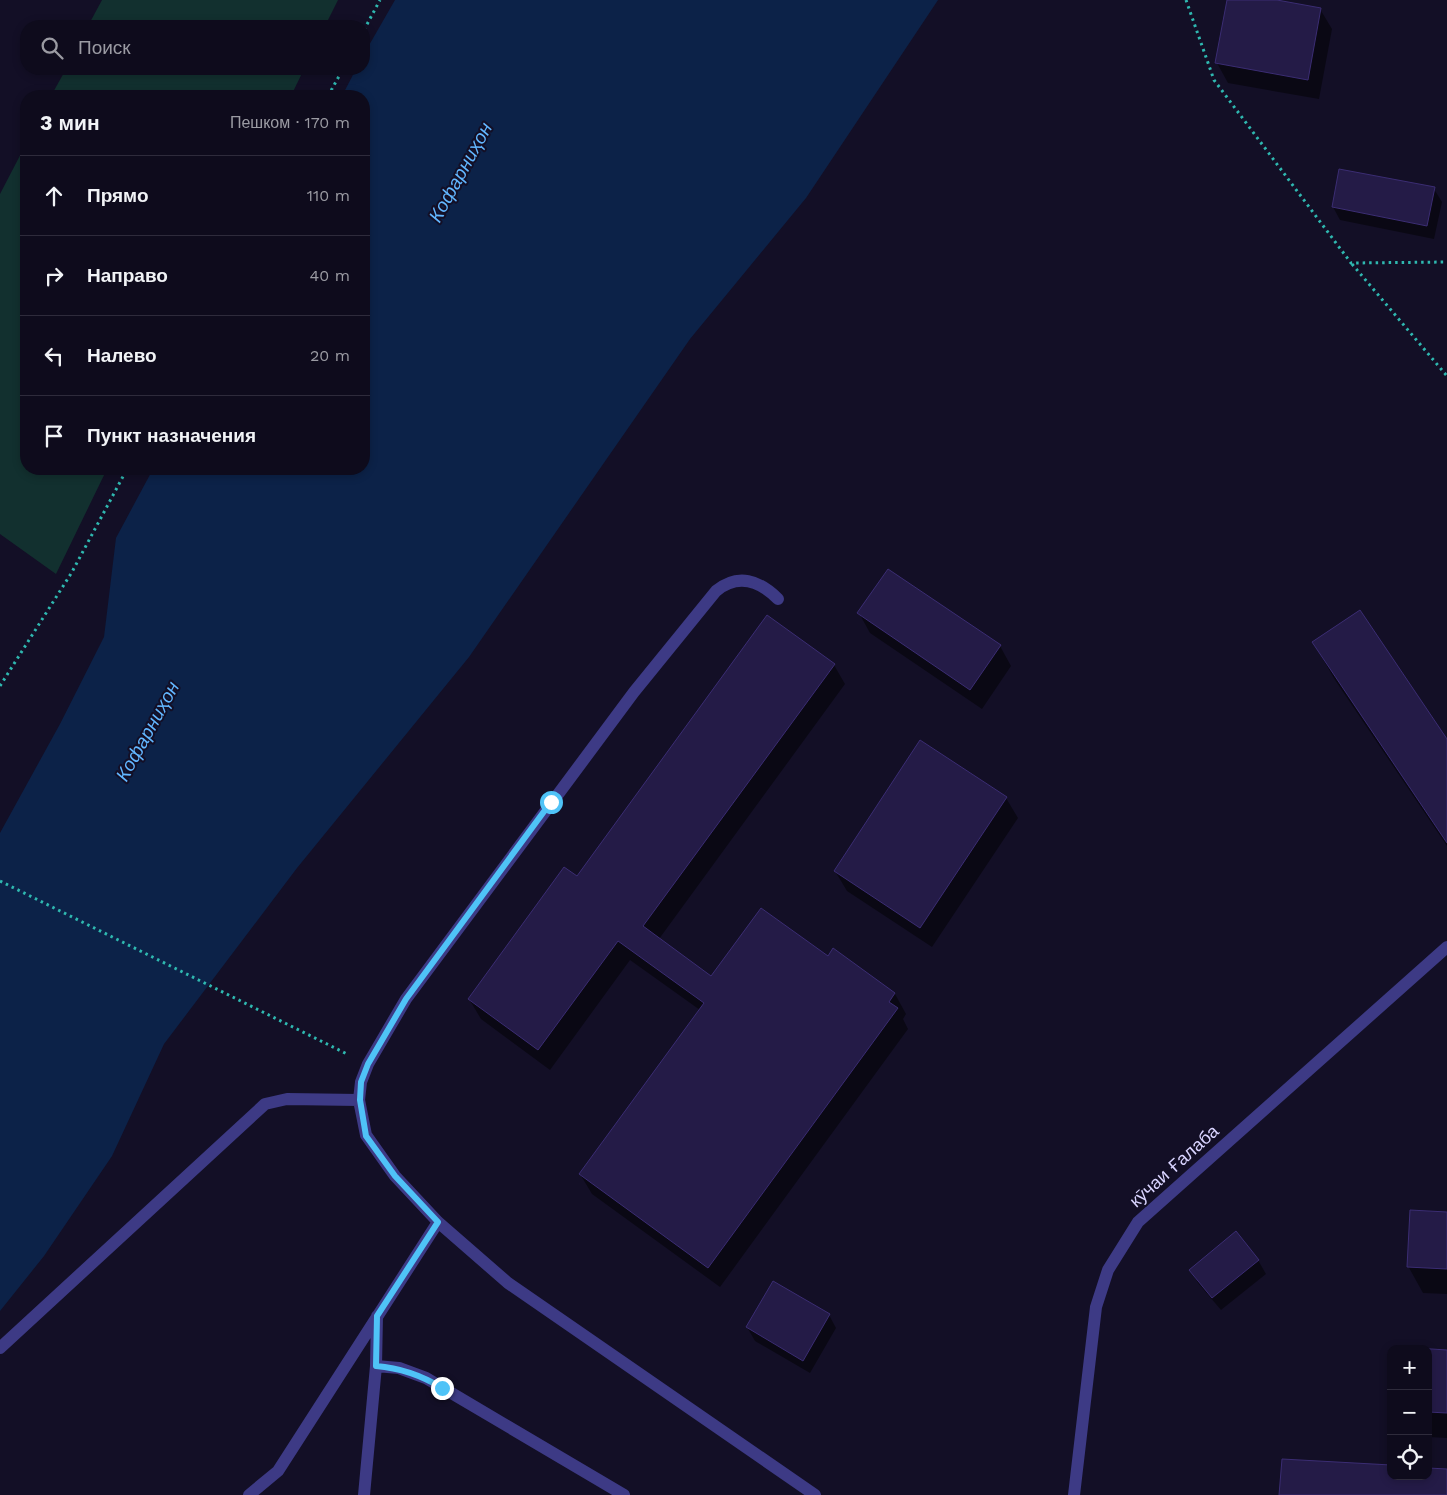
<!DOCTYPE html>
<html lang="ru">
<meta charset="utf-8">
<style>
body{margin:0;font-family:"Work Sans",sans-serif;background:#171425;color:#f1f3f6}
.controls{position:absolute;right:15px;bottom:15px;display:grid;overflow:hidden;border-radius:10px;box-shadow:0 2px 8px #0003}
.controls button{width:45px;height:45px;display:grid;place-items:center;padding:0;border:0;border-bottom:1px solid #2e2b3b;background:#0e0b1c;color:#f1f3f6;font:25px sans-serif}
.stop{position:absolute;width:15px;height:15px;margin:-11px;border:4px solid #4fc3f7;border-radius:50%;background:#fff}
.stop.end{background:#4fc3f7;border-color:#fff;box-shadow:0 1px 5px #0008}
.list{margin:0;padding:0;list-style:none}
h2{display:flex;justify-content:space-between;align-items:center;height:65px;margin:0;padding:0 20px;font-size:21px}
h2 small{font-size:16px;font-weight:400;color:#9b9ba3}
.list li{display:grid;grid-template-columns:32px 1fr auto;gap:15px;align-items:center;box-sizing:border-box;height:80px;padding:0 20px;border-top:1px solid #2e2b3b}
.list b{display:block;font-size:19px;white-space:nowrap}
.list em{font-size:16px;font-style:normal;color:#9b9ba3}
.icon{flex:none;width:28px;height:28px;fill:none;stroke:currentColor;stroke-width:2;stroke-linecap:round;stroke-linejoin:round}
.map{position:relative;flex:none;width:1447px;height:1495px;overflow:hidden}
.search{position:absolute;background:#0e0b1c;box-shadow:0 2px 8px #0003;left:20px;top:20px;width:350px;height:55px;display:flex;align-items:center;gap:12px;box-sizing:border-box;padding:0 18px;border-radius:20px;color:#9b9ba3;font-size:19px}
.panel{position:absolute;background:#0e0b1c;box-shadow:0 2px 8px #0003;left:20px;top:90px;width:350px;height:385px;border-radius:20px}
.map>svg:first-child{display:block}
.green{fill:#12302f}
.water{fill:#0c2248}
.shadow{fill:#0007}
.building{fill:#241b47;stroke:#3b2d73}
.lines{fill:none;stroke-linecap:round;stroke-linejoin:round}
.path{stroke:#2fb8b0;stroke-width:3;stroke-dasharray:2.5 4;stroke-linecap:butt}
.minor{stroke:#3d3a85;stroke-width:12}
.route{stroke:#4fc3f7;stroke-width:6}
.labels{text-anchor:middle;stroke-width:4;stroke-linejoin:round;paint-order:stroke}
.street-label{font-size:18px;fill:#d9d4ff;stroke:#130f26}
.water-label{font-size:19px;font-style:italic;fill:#62b6ff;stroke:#130f26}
</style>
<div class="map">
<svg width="1447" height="1495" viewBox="0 0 1447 1495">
<rect width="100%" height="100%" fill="#130f26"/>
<!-- green -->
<path class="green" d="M102 0H338L325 26H88Z
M66 69H304L291 96H51Z
M26 144V469H107L56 574 0 534V194Z"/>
<!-- water -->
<path class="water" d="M395 0H938L806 198 690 339 469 657 297 868 164 1044 112 1156 44 1256 0 1311V833L60 724 104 637 116 538 153 469H364V96H342L356 69H364V54Z"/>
<!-- shadow -->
<path class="shadow" d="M1228 0H1270L1320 9 1332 29 1319 99 1228 83 1217 63Z
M1434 189 1442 202 1434 239 1340 220 1333 207Z
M859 613 1000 646 1011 666 982 709 870 633Z
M1313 642 1447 741V846L1335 680Z
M834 665 845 684 659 939 712 978 828 958 895 994 906 1014 903 1019 908 1029 720 1287 592 1194 580 1174 700 1010 630 960 550 1070 481 1019 469 999 577 878Z
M1006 798 1018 818 932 947 847 891 835 871Z
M1447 1214V1294L1423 1293 1408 1266Z
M1258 1260 1266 1274 1221 1310 1198 1283 1191 1270Z
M829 1315 836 1328 810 1373 755 1341 747 1327Z
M1428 1350 1447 1351V1438L1428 1437Z"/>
<!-- building -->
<path class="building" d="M1227 0H1277L1321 8 1308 80 1215 63Z
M1339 169 1435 187 1427 226 1332 207Z
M888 569 1001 645 970 690 857 613Z
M1360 610 1447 739V843L1312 642Z
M767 615 835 664 643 926 711 976 761 908 828 956 833 948 895 993 889 1002 898 1008 708 1268 579 1174 704 1003 618 941 538 1050 468 999 564 867 577 876Z
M920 740 1007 797 920 928 834 871Z
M1410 1210 1447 1212V1269L1407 1267Z
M1236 1231 1259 1260 1212 1298 1189 1270Z
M773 1281 830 1314 803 1361 746 1327Z
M1401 1347 1447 1350V1413L1428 1412V1349H1401Z
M1282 1459 1391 1465V1476H1428V1468L1447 1469V1495H1279Z"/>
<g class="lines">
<!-- path -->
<path class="path" d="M1186 0 1214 80 1351 263 1447 262
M364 30 380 0
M328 96 343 69
M1352 264 1447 376
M0 686 72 572 127 469
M0 881 349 1055"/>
<!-- minor -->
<path class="minor" d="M778 599C759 580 738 573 716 591L634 692 406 999 368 1064 361 1082 359 1100 366 1135 395 1176 438 1222 508 1283 815 1495
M0 1348 265 1104 287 1099 359 1100
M376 1366 399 1368 426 1378 624 1495
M249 1495 278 1471 438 1222
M364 1495 376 1366 377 1316
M1074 1495 1096 1307 1108 1270 1138 1222 1447 947"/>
</g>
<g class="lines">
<!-- route -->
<path class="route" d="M442 1388C421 1375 401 1368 376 1366L377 1316 438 1222 395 1176 366 1136 360 1100 361 1082 368 1064 406 999 551 802"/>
</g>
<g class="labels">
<!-- street labels -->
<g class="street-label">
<text transform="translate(1174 1166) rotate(-42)" y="6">кӯчаи Ғалаба</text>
</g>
<!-- water labels -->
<g class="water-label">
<text transform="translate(460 172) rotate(-61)" y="7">Кофарниҳон</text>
<text transform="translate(147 731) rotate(-61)" y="7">Кофарниҳон</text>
</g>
</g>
</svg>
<div class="controls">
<button>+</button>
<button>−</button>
<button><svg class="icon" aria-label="locate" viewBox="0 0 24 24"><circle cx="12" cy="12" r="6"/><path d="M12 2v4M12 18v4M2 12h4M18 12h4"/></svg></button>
</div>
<div class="stop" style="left:551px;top:802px"></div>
<div class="stop end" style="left:442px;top:1388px"></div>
<div class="search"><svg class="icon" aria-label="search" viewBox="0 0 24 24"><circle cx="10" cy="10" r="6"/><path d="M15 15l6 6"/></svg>Поиск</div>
<section class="panel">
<h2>3 мин<small>Пешком · 170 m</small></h2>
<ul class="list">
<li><svg class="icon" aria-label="ahead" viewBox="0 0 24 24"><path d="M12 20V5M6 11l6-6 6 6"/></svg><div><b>Прямо</b></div><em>110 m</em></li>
<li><svg class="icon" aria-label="right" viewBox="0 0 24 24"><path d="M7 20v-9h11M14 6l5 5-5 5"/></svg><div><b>Направо</b></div><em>40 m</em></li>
<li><svg class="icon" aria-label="left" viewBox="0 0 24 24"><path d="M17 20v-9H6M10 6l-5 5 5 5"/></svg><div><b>Налево</b></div><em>20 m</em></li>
<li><svg class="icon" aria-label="arrive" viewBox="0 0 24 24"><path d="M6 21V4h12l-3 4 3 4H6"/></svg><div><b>Пункт назначения</b></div></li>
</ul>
</section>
</div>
